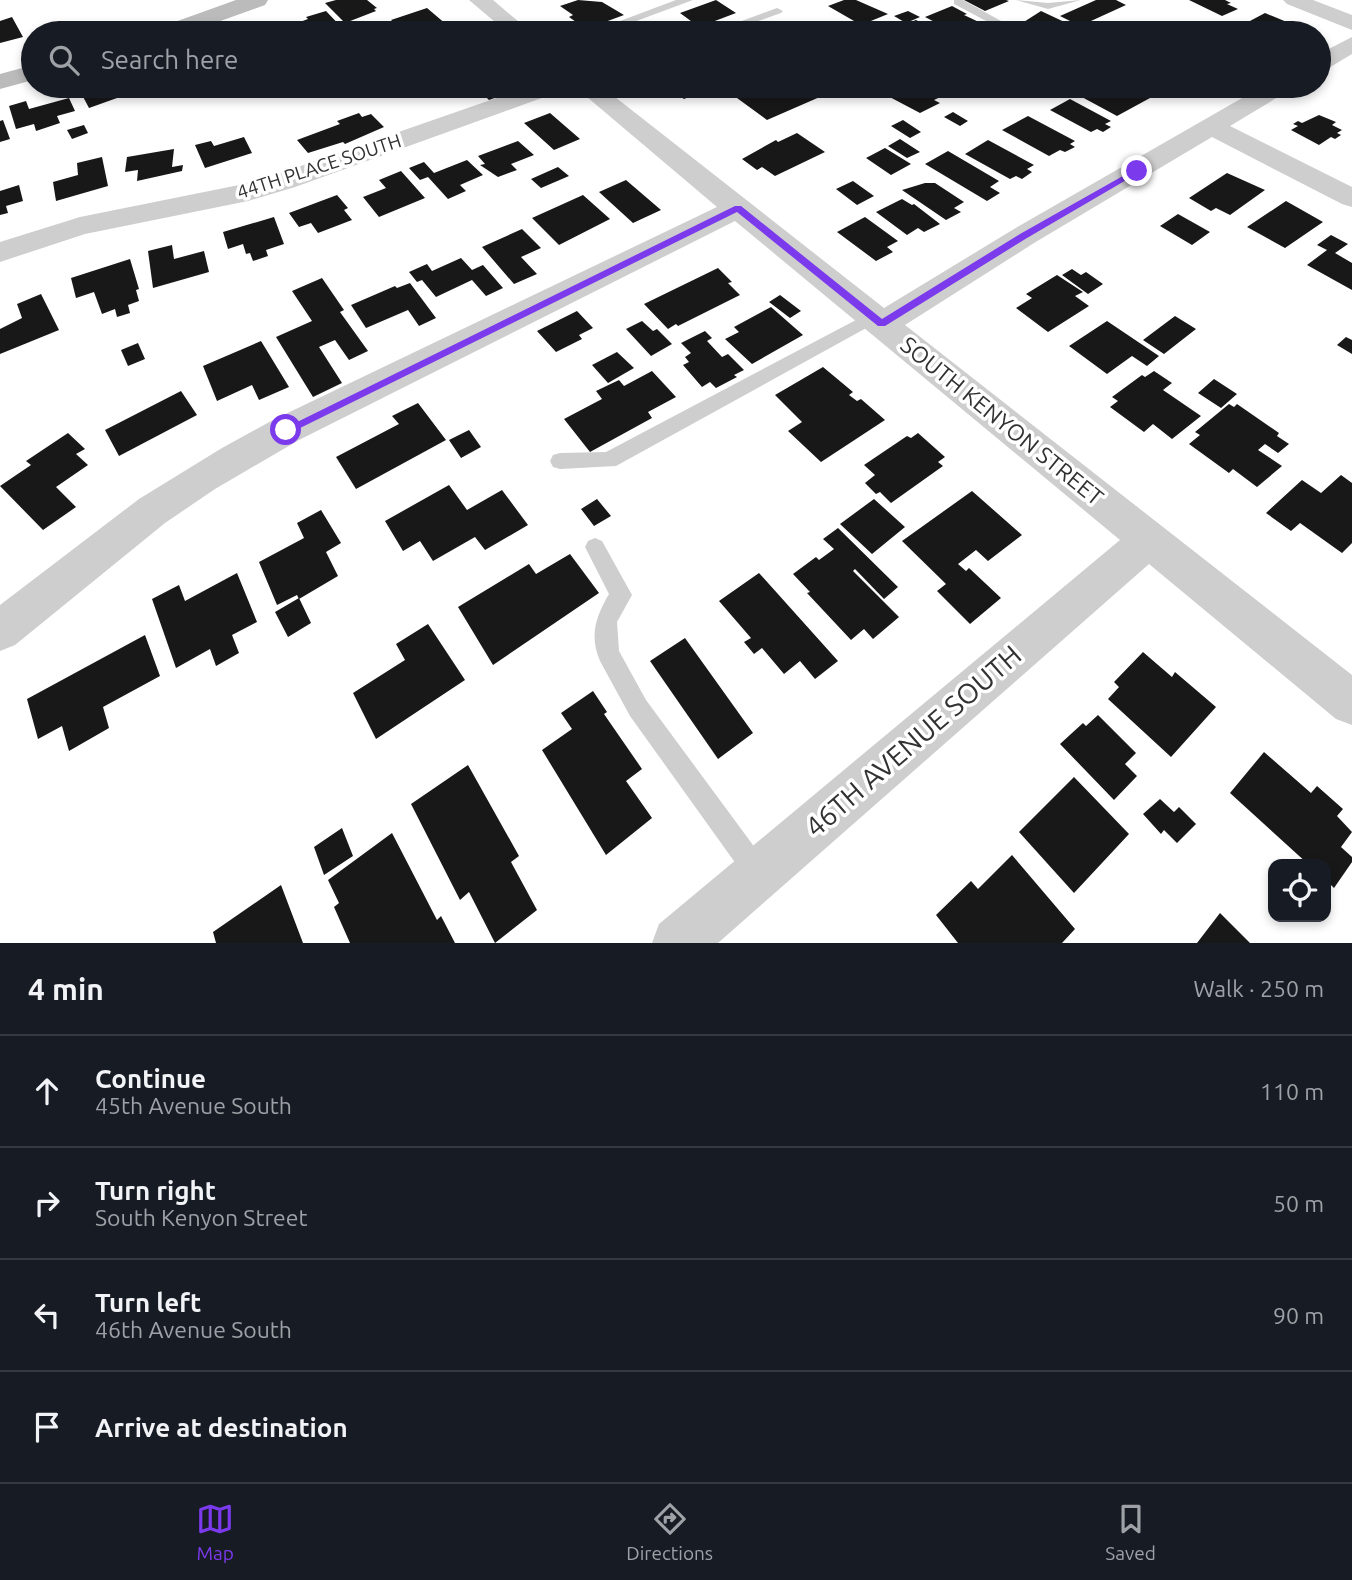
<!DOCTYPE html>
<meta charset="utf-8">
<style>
body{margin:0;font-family:Ubuntu,sans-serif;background:#20242c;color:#f1f3f6}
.controls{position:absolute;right:21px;bottom:21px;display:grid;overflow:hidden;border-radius:14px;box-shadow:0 4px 10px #0003}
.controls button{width:63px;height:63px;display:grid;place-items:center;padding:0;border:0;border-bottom:2px solid #363941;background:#171b24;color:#f1f3f6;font:35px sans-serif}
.stop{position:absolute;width:21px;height:21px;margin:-16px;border:5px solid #7c3aed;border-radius:50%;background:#fff}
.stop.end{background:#7c3aed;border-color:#fff;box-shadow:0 2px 7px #0008}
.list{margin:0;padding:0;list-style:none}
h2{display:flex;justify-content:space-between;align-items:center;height:91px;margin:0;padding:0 28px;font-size:30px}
h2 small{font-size:23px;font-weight:400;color:#9ea1a6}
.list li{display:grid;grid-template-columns:46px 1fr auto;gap:21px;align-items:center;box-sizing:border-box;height:112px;padding:0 28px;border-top:2px solid #363941}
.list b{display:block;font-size:26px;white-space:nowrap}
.list p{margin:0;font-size:23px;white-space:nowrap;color:#9ea1a6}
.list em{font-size:23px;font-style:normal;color:#9ea1a6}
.icon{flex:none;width:38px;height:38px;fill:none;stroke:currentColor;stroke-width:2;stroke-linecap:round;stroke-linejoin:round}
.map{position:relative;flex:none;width:1352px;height:943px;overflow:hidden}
.search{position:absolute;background:#171b24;box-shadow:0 4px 10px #0003;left:21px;right:21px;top:21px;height:77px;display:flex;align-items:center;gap:18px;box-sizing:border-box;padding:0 24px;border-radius:38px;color:#9ea1a6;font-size:26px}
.sheet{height:539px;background:#171b24}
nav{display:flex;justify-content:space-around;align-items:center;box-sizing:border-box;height:98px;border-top:2px solid #363941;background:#171b24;font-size:19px;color:#9ea1a6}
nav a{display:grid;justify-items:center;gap:4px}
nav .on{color:#7c3aed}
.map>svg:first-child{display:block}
.building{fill:#181818}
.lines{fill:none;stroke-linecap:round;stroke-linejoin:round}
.lane{fill:#cecece;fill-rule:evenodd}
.street{fill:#cecece;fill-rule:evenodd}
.secondary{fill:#bbb;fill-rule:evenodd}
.route{fill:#7c3aed}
.labels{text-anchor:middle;stroke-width:7;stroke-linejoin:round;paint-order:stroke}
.far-street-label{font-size:19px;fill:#313131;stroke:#fff}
.street-label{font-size:23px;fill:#313131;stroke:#fff}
.near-street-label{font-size:28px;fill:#313131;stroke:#fff}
</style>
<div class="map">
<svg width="1352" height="943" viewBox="0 0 1352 943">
<rect width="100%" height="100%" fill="#fff"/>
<!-- building -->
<path class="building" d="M336 0H367L377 8 374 9 376 11 345 23 325 3Z
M578 0 602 2 624 15 586 29 569 17 573 15 560 6Z
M716 0 736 13 699 27 680 13Z
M844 0H856L888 14 861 25 828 6Z
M964 0H1006L1009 1 985 11Z
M1096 0H1116L1126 5 1080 26 1060 16Z
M1189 0H1225L1231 3 1227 4 1238 9 1222 16Z
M952 6 967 14 964 15 983 24 956 33 925 17Z
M427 8 447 25 423 33H413L406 27 400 29 391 20Z
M326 11 346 32 304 33 299 28 304 27 300 22 308 19 306 17Z
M908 11 920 17 906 23 894 16Z
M1041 11 1075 27 1062 33H1028L1016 27Z
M1265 13 1294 25 1283 33H1241L1233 30Z
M12 17 23 37 0 43V21Z
M916 20 935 30 939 28 948 33H903L894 28Z
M282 25 289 33H257Z
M97 86H126L131 93 89 108 80 91Z
M465 86H519L521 88 489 100 482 93 465 97 456 89Z
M665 86H715L684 99Z
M768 86H807L822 96 767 120 737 98Z
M902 86H944L953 91 934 100 940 103 920 113 884 94Z
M1107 86H1125L1150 98 1117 116 1080 96 1091 90 1101 96 1113 89Z
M1150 86H1183L1167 94Z
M69 98 75 111 57 116 60 123 36 131 34 124 16 129 9 106 26 101 29 109Z
M1070 99 1111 121 1105 124 1111 127 1103 132 1097 129 1091 132 1050 110Z
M953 112 968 121 960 126 944 117Z
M359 113 362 117 371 114 384 127 345 144 343 142 308 153 297 140 340 124 337 121Z
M550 113 580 139 554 150 524 123Z
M1319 115 1336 122 1332 125 1342 130 1337 133 1341 135 1335 139 1331 137 1319 145 1291 130 1298 126 1293 124 1298 121 1302 123Z
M1028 116 1075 141 1070 144 1075 147 1065 152 1060 150 1049 156 1002 130Z
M3 120 10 139 0 142V121Z
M903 120 921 132 910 138 891 126Z
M84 125 88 133 72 139 67 130Z
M797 133 825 152 775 176 762 167 757 170 742 159 776 140 778 142Z
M244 137 252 153 205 168 195 145 211 141 214 146Z
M900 139 920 152 907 158 888 146Z
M988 140 1034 165 1027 169 1032 172 1022 179 1016 176 1010 179 965 154Z
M518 141 534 155 511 164 517 170 498 177 480 165 485 164 478 156Z
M885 148 911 164 891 175 866 158Z
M174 149 172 167 183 165 182 171 137 181 138 170 125 172 127 157Z
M948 151 999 181 990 187 1000 193 987 201 925 164Z
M102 157 108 186 56 201 53 182 78 175 77 163Z
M467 160 483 175 460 185 466 191 448 199 428 177 420 180 409 168 424 162 434 173Z
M558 167 569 176 541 188 531 179Z
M401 171 425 198 379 217 363 197 386 188 379 180Z
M1227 173 1265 190 1230 215 1216 208 1211 211 1189 198Z
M626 180 661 210 633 223 599 192Z
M853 181 874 196 857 205 836 189Z
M925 183H935L964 202 954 208 961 212 946 220 902 190Z
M19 185 23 201 6 206 8 213 0 215V191Z
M337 195 348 208 344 210 352 220 318 233 311 223 299 227 289 213Z
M583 195 610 219 559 245 532 218Z
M902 199 912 205 914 204 940 224 924 232 918 228 907 235 876 212Z
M1286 201 1323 222 1285 248 1247 227Z
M1178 214 1210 232 1192 245 1160 226Z
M274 217 284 244 266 250 268 256 253 261 250 253 246 254 243 244 228 249 223 232Z
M865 217 898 241 887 247 893 252 876 261 837 232Z
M522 229 541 248 521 257 537 274 514 284 482 247Z
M1331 235 1348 244 1335 253 1352 263V290L1307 265 1327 250 1317 245Z
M172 245 174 259 204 251 209 272 153 288 148 251Z
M461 258 472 270 483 265 503 288 486 296 472 280 436 297 422 280 417 282 409 272 427 264 432 271Z
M130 259 139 289 136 290 139 301 128 305 130 313 117 317 115 309 102 314 94 292 76 298 71 278Z
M718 268 732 282 728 283 740 295 678 326 676 324 668 329 644 304Z
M1072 269 1081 275 1086 272 1103 284 1088 294 1062 275Z
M1057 275 1083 292 1075 296 1089 306 1048 332 1016 308 1032 298 1026 294Z
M322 278 344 310 340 312 368 351 349 360 335 340 319 347 342 383 313 397 276 337 312 321 292 291Z
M410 283 436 318 419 326 408 310 366 328 351 305 395 286 397 288Z
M41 294 59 330 0 354V329L22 318 17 304Z
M780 295 801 311 790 318 769 302Z
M771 307 803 335 752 364 725 339 739 332 734 327Z
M577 311 593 328 579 335 582 339 556 352 537 331Z
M1175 316 1196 329 1164 354 1143 340Z
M642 321 653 331 657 329 672 344 651 356 626 329Z
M1107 321 1159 356 1147 366 1132 356 1107 374 1069 346Z
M705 331 712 338 707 341 722 357 728 354 744 370 734 375 737 377 716 388 710 382 702 387 683 365 689 362 685 357 691 353 681 343Z
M1346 337 1352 340V354L1337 345Z
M261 341 289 387 259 400 252 385 217 401 203 366Z
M138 343 145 359 128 366 121 350Z
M617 352 634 368 608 383 592 365Z
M823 367 853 392 849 395 857 401 861 399 885 420 821 462 788 431 802 422 775 395Z
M652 371 676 397 648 412 652 418 590 452 564 419 602 399 596 391 619 380 624 386Z
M1154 371 1172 383 1163 390 1201 416 1172 439 1153 424 1144 432 1110 407 1118 401 1112 397 1142 375 1145 377Z
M1214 379 1237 394 1221 408 1198 393Z
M181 391 197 415 119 456 105 430Z
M418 403 446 440 356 489 336 457 399 424 392 416Z
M1229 404 1234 407 1237 404 1279 433 1277 436 1289 444 1278 453 1265 444 1258 450 1282 466 1257 487 1233 469 1229 473 1189 444 1200 435 1195 432Z
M469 430 481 447 461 458 449 440Z
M68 433 85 449 76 454 88 465 56 487 76 507 43 530 0 486 31 465 26 461Z
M918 433 945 457 938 462 943 466 891 503 880 492 876 494 865 483 875 475 864 465 907 436 911 438Z
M1341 475 1352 483V543L1342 553 1300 523 1291 531 1266 513 1302 480 1321 493Z
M449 485 467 510 502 490 528 525 485 550 475 537 433 561 420 541 403 551 385 521Z
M972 491 1022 535 988 561 976 550 958 564 966 571 969 568 1001 598 970 624 937 591 946 584 902 541Z
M597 499 611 516 594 526 581 509Z
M874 499 905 527 872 554 840 524Z
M321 510 341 543 326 552 338 576 299 599 297 595 277 605 259 562 304 538 297 523Z
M838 528 898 587 884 599 855 569 853 571 899 617 873 639 864 629 851 640 807 593 810 592 793 574 816 557 819 560 834 549 823 539Z
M570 554 599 593 493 665 458 607 529 564 536 574Z
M237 573 257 622 232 635 239 653 216 666 210 649 176 668 152 599 179 585 185 601Z
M759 573 838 661 815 679 800 661 784 674 762 648 754 654 744 642 751 638 719 601Z
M299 598 311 623 288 637 275 612Z
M428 624 465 680 376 739 353 693 405 660 396 644Z
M145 635 160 676 103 707 109 728 69 751 62 726 38 739 27 699Z
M685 638 753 733 718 759 650 661Z
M1143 652 1172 677 1175 672 1216 707 1171 757 1108 699 1119 687 1114 682Z
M593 691 607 712 604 714 642 769 626 781 652 818 606 855 542 750 572 729 561 713Z
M1098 715 1136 753 1125 764 1137 776 1114 800 1060 744 1083 723 1086 726Z
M1264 752 1311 793 1317 786 1343 809 1337 816 1352 832 1341 847 1352 857V862L1334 888 1326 880V864H1308L1230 793Z
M468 765 519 856 511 862 537 910 495 943 469 892 460 900 411 804Z
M1074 777 1129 834 1074 893 1019 832Z
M1160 799 1174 812 1179 807 1196 824 1177 843 1164 830 1161 834 1143 814Z
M342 828 353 856 324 875 314 847Z
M392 833 437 920 441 916 455 943H350L334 907 339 903 328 880Z
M1012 855 1075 929 1062 943H958L936 915 971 881 978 889Z
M281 885 303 943H216L213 932Z
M1220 913 1250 943H1197Z"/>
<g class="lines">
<!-- lane -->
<path class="lane" d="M676 0H693L604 33H588Z
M954 0H963L1023 33H1009L954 4Z
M1016 0 1048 3 1081 0 1048 9Z
M777 8 783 11 781 13 725 33H709Z
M873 311 881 317 879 321 616 466 560 469 553 467 550 461 553 455 560 453 606 452Z
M595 538 602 541 632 595 617 622 619 651 646 700 767 864 771 873 767 882 758 886 749 882 630 716 600 661C589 636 596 616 609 594L585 547 588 541Z"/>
<!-- street -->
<path class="street" d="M469 0H493L532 33H508Z
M1283 0H1313L1352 15V30L1287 4Z
M1352 37V54L1327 69 1319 71V54Z
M531 86H565L561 91 295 187 248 201 85 234 0 262V242L80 217 244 184 275 175Z
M574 86H601L884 308 1014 229 1263 86H1292L1288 91 1230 126 1352 187V207L1342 204 1212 137 1034 243 905 325 1352 675V725L1336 719 1149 564 718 943H652L659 924 1120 540 735 221 299 440 215 489 165 523 15 645 0 651V605L139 499 222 448 273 420 717 207Z"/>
<!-- secondary -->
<path class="secondary" d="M236 0H268L265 5 187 33H154L158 28Z
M33 65V80L0 89V74Z"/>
</g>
<!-- route -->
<path class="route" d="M1137 168 1140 172 1027 238 885 326H878L737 212 290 433H282L281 430 735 206H741L882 319 1020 234Z"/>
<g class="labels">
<!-- far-street labels -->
<g class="far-street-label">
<text transform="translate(319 166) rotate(-18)" y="7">44TH PLACE SOUTH</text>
</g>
<!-- street labels -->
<g class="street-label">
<text transform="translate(1002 421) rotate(39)" y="8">SOUTH KENYON STREET</text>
</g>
<!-- near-street labels -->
<g class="near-street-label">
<text transform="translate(913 741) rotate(-41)" y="10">46TH AVENUE SOUTH</text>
</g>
</g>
</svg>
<div class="controls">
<button><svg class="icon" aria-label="locate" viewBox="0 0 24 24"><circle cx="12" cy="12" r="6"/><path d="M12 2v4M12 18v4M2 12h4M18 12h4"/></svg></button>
</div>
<div class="stop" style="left:286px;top:430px"></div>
<div class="stop end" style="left:1137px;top:171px"></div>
<div class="search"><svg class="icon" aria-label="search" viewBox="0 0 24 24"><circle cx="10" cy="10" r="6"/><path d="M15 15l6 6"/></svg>Search here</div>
</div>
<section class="sheet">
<h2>4 min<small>Walk · 250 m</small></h2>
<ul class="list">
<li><svg class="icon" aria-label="ahead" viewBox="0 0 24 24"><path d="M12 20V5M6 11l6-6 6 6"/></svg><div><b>Continue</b><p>45th Avenue South</p></div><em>110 m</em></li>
<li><svg class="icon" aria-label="right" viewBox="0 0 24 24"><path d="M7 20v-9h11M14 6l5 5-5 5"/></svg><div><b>Turn right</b><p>South Kenyon Street</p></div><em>50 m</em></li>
<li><svg class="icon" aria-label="left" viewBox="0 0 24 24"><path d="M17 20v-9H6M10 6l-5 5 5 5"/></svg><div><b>Turn left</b><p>46th Avenue South</p></div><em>90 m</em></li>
<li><svg class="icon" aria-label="arrive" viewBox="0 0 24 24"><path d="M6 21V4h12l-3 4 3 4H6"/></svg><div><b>Arrive at destination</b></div></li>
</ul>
</section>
<nav>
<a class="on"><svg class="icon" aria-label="map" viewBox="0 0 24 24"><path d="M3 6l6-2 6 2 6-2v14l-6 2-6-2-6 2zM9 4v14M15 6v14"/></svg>Map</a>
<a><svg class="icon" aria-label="directions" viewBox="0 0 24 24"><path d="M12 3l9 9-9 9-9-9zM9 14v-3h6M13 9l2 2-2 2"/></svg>Directions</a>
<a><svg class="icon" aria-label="saved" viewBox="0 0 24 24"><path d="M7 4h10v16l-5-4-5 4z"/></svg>Saved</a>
</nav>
